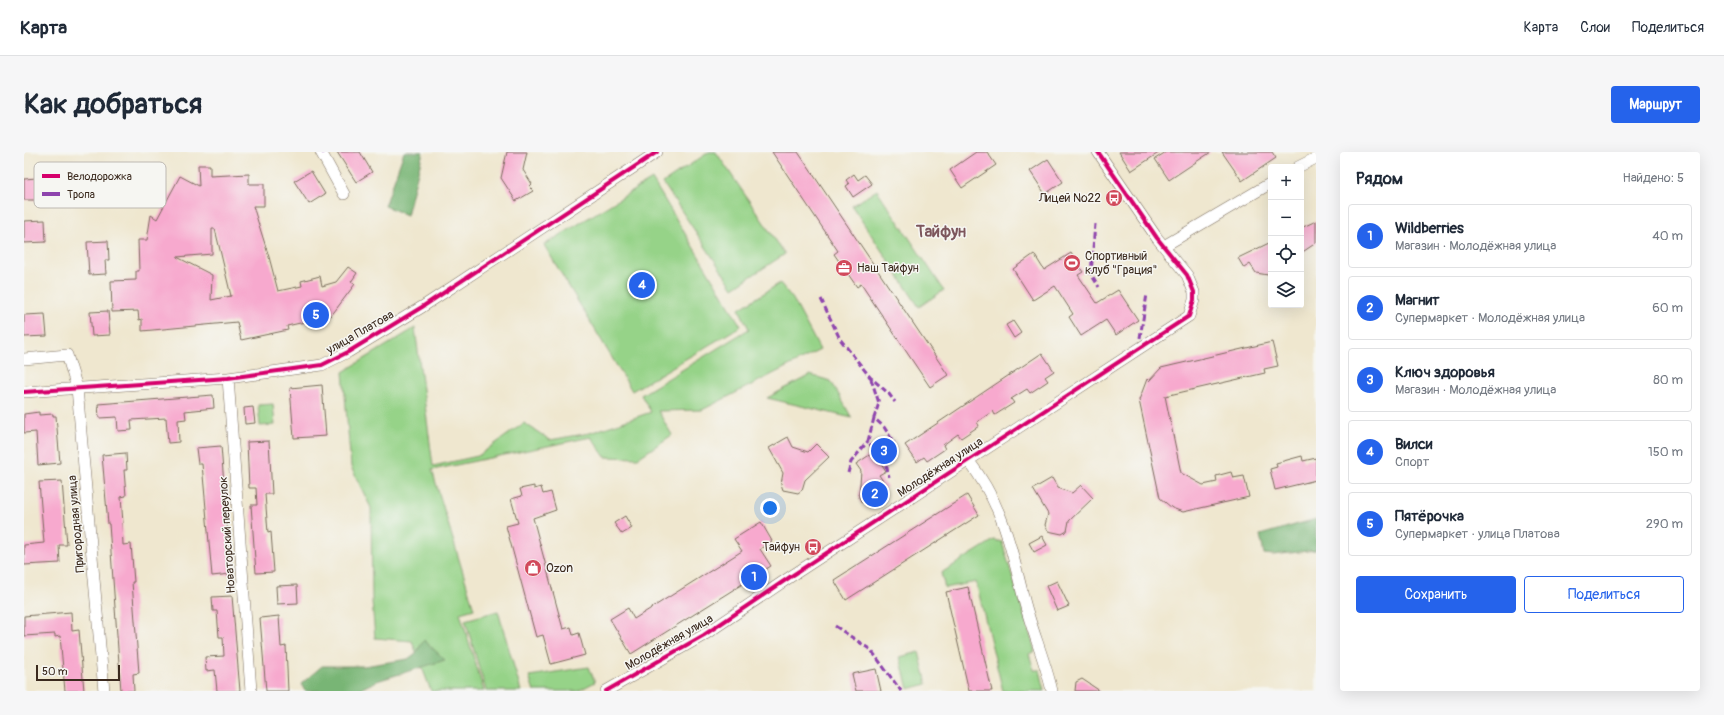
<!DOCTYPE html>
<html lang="ru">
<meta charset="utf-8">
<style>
body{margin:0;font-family:Pangolin,sans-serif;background:#f6f6f7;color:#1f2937}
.controls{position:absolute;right:12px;top:12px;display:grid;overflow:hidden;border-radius:4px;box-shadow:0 4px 16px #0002}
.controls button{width:36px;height:36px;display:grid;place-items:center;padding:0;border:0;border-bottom:1px solid #e0e1e3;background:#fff;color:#1f2937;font:20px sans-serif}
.scale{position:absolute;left:12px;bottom:10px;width:84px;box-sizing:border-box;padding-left:4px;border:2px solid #3b2a1e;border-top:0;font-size:11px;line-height:14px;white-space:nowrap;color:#3b2a1e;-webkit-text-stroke:3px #f6f6f2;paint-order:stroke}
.you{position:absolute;left:746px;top:356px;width:14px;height:14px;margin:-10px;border:3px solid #fff;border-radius:50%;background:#1a73e8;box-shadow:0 0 0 6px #1a73e833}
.badge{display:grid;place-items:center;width:26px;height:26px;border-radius:50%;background:#2563eb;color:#fff;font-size:13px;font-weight:700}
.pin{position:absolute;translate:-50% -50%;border:2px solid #fff;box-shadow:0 1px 4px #0006}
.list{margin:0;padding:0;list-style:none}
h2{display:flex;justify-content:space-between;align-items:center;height:52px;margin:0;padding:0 16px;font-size:17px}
h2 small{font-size:13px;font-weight:400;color:#747a83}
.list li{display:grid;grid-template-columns:26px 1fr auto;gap:12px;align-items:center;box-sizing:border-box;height:64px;margin:0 8px 8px;padding:0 8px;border:1px solid #e0e1e3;border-radius:4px}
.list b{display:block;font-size:15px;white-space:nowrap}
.list p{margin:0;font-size:13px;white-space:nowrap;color:#747a83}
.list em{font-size:13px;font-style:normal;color:#747a83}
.actions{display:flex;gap:8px;padding:12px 16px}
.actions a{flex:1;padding:9px 0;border:1px solid #2563eb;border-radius:4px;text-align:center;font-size:14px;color:#2563eb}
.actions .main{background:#2563eb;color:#fff}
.icon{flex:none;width:22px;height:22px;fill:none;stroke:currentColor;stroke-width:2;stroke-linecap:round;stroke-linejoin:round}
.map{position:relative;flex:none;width:1292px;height:539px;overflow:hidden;border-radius:4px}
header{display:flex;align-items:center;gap:24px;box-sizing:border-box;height:56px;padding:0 20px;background:#fff;border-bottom:1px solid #e0e1e3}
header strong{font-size:19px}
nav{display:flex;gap:22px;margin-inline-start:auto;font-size:14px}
.intro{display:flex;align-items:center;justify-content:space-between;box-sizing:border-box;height:96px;padding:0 24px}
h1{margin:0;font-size:28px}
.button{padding:10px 18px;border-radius:4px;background:#2563eb;color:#fff;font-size:14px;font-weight:700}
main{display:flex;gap:24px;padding:0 24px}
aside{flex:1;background:#fff;border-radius:4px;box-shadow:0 4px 16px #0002}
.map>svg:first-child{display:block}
.green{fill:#96d388;stroke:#687e53}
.forest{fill:#78b574;stroke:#5a7049}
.building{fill:#f7a9ce;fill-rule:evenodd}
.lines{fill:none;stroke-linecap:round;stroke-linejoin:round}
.minor-casing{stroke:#7a6c5c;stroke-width:12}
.minor{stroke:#fff;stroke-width:11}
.quiet{stroke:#8e44ad;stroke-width:3;stroke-dasharray:6 3;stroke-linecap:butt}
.cycleway-casing{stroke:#f6f6f2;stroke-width:6}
.cycleway{stroke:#d6006c;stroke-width:4}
.labels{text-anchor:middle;stroke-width:3;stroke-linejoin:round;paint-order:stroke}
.poi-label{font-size:12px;fill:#3b2a1e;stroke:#f6f6f2;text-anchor:start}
.street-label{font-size:12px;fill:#3b2a1e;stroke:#f6f6f2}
.district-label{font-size:16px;font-weight:bold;fill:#7d565c;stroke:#f6f6f2}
.key{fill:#f6f6f2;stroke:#beb9b2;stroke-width:1}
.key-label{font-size:11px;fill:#3b2a1e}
</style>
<header>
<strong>Карта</strong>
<nav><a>Карта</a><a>Слои</a><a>Поделиться</a></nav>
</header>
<div class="intro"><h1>Как добраться</h1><a class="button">Маршрут</a></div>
<main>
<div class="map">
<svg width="1292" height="539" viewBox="0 0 1292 539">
<rect width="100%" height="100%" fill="#f6f6f2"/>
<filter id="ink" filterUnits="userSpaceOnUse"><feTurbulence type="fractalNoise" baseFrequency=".025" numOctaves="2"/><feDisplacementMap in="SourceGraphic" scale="8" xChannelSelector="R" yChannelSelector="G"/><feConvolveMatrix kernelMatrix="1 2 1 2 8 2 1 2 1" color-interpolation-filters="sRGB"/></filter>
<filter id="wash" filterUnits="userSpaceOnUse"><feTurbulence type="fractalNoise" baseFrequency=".012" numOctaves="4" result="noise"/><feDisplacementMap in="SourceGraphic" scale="16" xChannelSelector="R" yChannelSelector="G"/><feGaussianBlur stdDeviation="0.9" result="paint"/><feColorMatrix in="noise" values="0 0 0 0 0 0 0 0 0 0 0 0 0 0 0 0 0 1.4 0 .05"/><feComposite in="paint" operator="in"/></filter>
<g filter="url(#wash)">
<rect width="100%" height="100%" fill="#efe7cf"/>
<!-- green -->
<path class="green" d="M685 0H692L761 102 709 136 639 31Z
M628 27 717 174 608 239 520 93Z
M853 38 920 138 895 155 828 54Z
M756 131 769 147 796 198 678 258 634 259 648 283 614 306 581 305 567 285 408 318 450 457 436 461 460 539H407L388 489 351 486 348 449 347 356 327 315 319 220 391 176 409 314 454 304 500 271 526 288 566 281 627 260 617 243 725 177 715 157Z
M786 223 807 229 828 266 743 246Z
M249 252 251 273 236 274 234 253Z
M970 388 978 390 1011 499 1005 502 1010 518H1016L1021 539H979L952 430 921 436 917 421Z
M474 459 497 539H462L441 468Z
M895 500 903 532 884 537 876 505Z
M565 515 571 530 554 539H510L505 524Z"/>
<!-- forest -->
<path class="forest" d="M380 0H399L383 63 361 54Z
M1292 367V398L1249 403 1240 402 1236 383Z
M400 488 421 508 353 529 332 539H281L277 532 298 514H340L384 507 392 501Z"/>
<g id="blocks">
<!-- building -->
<path class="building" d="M313 0H336L348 20 332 30Z
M483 0H503L499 18 508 32 506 34 509 39 492 49 477 26Z
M748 0H774L924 223 906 235 837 132 833 135 810 102 814 99Z
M952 0H963L972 13 938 36 926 18Z
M1095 0H1136L1107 19Z
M1142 0H1187L1145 28 1131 7Z
M1198 0H1248L1252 6 1218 29Z
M1024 7 1039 30 1021 42 1006 19Z
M174 13H186V24L225 22V32H240V54H229L245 105 254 139 278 134 277 129 296 124 298 134 312 130 324 115 333 121 327 130 331 132 307 164 263 174 264 178 217 188 213 170 118 179V167L115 168 114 159 88 160 87 129 112 128V119H115L114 88H123L127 63 133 67 156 24 175 34ZM188 77H191L207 144 187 148 188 123 153 105 188 102Z
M287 19 301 42 285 52 270 29Z
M830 22 834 28 841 23 848 32 829 45 822 34 825 32 822 28Z
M13 26 14 48H0V27Z
M21 68 22 90 0 91V69Z
M1292 69V91L1277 101V76Z
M84 89 85 108H81L82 122 65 123 63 90Z
M1247 90V121L1244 123 1232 121 1226 112 1220 116 1214 106Z
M1047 101 1059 120 1054 123 1073 151 1094 138 1114 168 1092 183 1082 168 1057 184 1045 165 1049 162 1031 134 1009 148 989 117 1010 102 1020 118Z
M84 159 86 183 68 184 66 160Z
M21 162 23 184 0 185V163Z
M989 169 997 181 990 186 982 173Z
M1248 190 1254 214 1240 217 1241 221 1141 244 1157 321 1179 333 1193 330 1192 324 1207 320 1209 326 1220 324 1225 345 1159 360 1148 356 1136 346 1115 248 1123 227 1125 229 1137 216Z
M1018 201 1030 219 1021 225 1024 229 1006 241 1003 237 987 247 990 251 971 263 969 259 953 270 955 274 937 286 934 282 919 293 921 297 903 309 900 305 893 310 881 293Z
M298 233 302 284 270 286 266 236Z
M189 243 190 256 161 259 162 267 154 268 155 290 144 291 142 266 107 268 108 278 94 279 93 265 75 266 74 252Z
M229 255 231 271 221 272 220 256Z
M15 260V263L29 262V264H32L36 311 14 313 12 280 0 281V262Z
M764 285 769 295 784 300 792 292 805 305 781 328 778 338 774 341 759 338 757 332 759 321 745 296Z
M245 289 248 342H241L244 381 247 380 250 420 232 421 227 353H233L232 336H225L223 290Z
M197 294 207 422 188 424 178 312H174L172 296Z
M850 300 862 319 855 323 863 335 838 351 835 345 837 319 832 312Z
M102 301 103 318H100L102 344 97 345 99 371H98L99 393 107 392 110 430H108L115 521 109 522 110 539H97L85 372H84L78 303Z
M1278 304 1279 309 1292 306V328L1251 338 1246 317 1253 315 1252 311Z
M1028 326 1034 336 1048 341 1057 333 1069 346 1045 369 1043 379 1038 382 1024 379 1021 373 1024 362 1009 337Z
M38 329 43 393H35L36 411 0 413V393L20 391 15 330Z
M510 334V337L517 335 519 342 527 340 532 358 509 366 539 477 547 475 549 483 555 481 561 503 527 512 519 483 512 485 482 374 494 371 487 347 498 344 496 337Z
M943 343 955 363 822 448 810 428Z
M601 364 608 376 598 382 590 371Z
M737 370 748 389 736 397 747 414 607 502 586 467 604 456 610 467 718 399 710 387Z
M1018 384 1023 393 1010 400 1005 391Z
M1033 429 1045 454 1033 459 1022 434Z
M273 433 274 451 253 452 252 434Z
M944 435 968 539H945L922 440Z
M208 444 216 539H193L191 518 182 519 181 505 200 504 199 485H195L193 459H189L188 445Z
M47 460 48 479 55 478 60 539H41L36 484 31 485V482L0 484V464Z
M255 464 257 495 262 494 264 539H242L236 466Z
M852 517 857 539H832L828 522Z
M1058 527 1076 539H1051L1052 530Z"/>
</g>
</g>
<g filter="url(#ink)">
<use href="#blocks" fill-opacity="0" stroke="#7a6c5c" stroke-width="1"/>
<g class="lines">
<!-- minor casing -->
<g class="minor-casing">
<path id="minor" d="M297 0 320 42
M1274 15 1292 6
M1140 94 1247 31
M0 207 43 203 53 236 80 539
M204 226 227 539
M0 240 204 226 298 213 324 200 398 155 633 0
M944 308C979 353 987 395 1000 448 1008 479 1021 508 1028 539
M582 539 680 483 769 423 1165 164 1170 148V140L1163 123 1133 86 1074 0"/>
</g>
<!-- minor -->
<use href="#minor" class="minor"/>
<!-- quiet -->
<path class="quiet" d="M298 1 300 0
M1071 72 1067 122 1075 135
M797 147 816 187 846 225 865 242 871 250
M1116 186 1123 142
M847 227 855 251 850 266 860 275 870 291
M850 266 844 289 863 316 865 325
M824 321 827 310 844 289
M811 474 847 498 877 539"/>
<!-- cycleway casing -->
<g class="cycleway-casing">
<path id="cycleway" d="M0 240 204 226 298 213 324 200 398 155 633 0
M582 539 680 483 769 423 1165 164 1170 148V140L1163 123 1133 86 1074 0"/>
</g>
<!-- cycleway -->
<use href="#cycleway" class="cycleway"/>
</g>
</g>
<!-- icons -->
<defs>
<g id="bus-disc" transform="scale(0.9)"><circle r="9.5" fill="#d1495b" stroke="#f6f6f2"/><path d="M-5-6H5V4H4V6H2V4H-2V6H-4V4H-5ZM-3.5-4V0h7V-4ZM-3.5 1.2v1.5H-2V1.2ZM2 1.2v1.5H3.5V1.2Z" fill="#fff"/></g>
<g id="stadium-disc" transform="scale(0.9)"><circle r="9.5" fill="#d1495b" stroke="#f6f6f2"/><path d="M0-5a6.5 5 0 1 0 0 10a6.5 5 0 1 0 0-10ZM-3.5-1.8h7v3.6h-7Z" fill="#fff"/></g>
<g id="office-disc" transform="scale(0.9)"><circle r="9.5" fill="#d1495b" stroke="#f6f6f2"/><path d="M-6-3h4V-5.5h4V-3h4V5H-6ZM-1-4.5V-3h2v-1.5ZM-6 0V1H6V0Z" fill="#fff"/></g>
<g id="shop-disc" transform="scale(0.9)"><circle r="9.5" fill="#d1495b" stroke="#f6f6f2"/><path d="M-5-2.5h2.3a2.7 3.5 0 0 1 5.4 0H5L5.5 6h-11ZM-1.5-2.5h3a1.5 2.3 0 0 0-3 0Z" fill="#fff"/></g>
</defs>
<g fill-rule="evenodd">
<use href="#bus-disc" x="1090" y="46"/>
<use href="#stadium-disc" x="1048" y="111"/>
<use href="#office-disc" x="820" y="116"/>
<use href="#bus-disc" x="789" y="395"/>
<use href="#shop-disc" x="509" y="416"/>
</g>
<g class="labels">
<!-- poi labels -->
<g class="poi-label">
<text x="1077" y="50" text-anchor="end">Лицей №22</text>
<text x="1061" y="108">Спортивный<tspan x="1061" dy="14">клуб "Грация"</tspan></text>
<text x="833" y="120">Наш Тайфун</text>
<text x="776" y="399" text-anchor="end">Тайфун</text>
<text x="522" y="420">Ozon</text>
</g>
<!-- street labels -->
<g class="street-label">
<text transform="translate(336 180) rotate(-30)" y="4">улица Платова</text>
<text transform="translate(916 315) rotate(-33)" y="4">Молодёжная улица</text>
<text transform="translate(52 372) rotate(-95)" y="4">Пригородная улица</text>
<text transform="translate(203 383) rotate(-94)" y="4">Новаторский переулок</text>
<text transform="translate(645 490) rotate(-30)" y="4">Молодёжная улица</text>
</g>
<!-- district labels -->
<g class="district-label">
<text x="917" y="85">Тайфун</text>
</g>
</g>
<!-- legend -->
<rect x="10" y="10" width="132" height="46" rx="6" class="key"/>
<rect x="18" y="22" width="18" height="4" fill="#d6006c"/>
<rect x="18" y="40" width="18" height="4" fill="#8e44ad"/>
<g class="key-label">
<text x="43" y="28">Велодорожка</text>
<text x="43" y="46">Тропа</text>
</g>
</svg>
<div class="controls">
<button>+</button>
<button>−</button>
<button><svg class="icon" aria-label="locate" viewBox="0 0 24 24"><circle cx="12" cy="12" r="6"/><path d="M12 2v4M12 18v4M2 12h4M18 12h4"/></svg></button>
<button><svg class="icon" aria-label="layers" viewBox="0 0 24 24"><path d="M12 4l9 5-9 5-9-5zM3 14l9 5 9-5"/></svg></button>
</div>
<div class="scale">50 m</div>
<div class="you"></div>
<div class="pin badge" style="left:730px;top:425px">1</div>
<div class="pin badge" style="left:851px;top:342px">2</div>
<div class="pin badge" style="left:860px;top:299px">3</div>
<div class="pin badge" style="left:618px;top:133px">4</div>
<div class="pin badge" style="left:292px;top:163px">5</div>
</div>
<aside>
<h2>Рядом<small>Найдено: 5</small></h2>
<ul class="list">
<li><span class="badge">1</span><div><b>Wildberries</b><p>Магазин · Молодёжная улица</p></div><em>40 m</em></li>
<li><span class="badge">2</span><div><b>Магнит</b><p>Супермаркет · Молодёжная улица</p></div><em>60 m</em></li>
<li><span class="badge">3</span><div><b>Ключ здоровья</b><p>Магазин · Молодёжная улица</p></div><em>80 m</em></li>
<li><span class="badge">4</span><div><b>Вилси</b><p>Спорт</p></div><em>150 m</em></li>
<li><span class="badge">5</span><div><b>Пятёрочка</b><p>Супермаркет · улица Платова</p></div><em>290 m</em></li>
</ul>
<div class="actions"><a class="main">Сохранить</a><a>Поделиться</a></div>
</aside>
</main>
